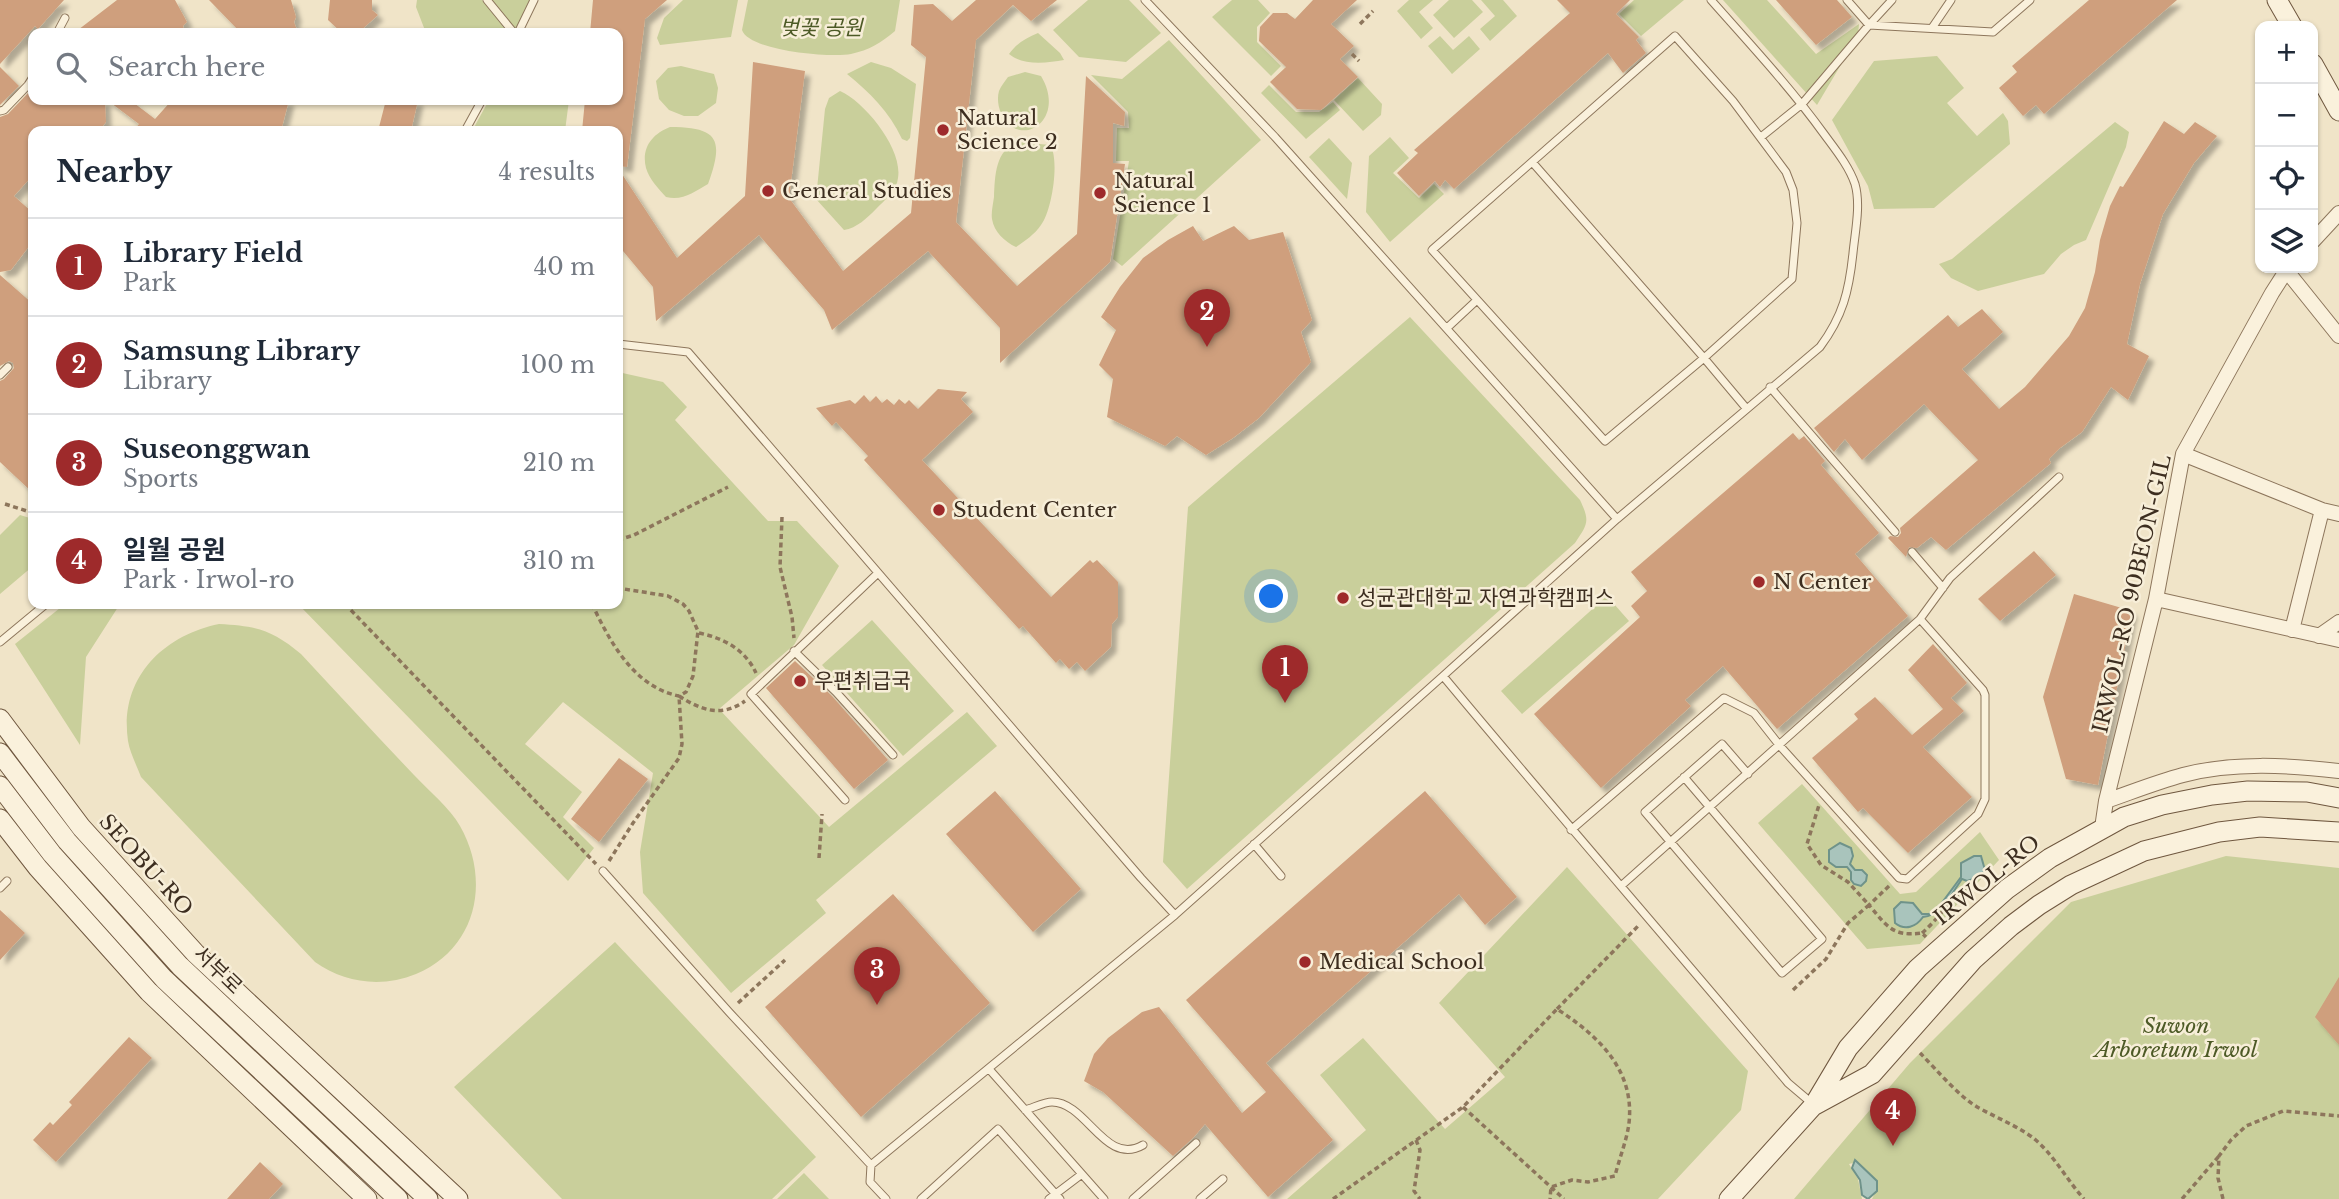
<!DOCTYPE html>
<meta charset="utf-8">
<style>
body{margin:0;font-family:"Libre Baskerville","Noto Sans KR",serif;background:#f2f2f3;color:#1f2937}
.controls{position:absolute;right:21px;top:21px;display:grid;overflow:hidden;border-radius:14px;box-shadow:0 2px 5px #0004}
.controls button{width:63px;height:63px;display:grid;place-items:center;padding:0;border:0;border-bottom:2px solid #e0e1e3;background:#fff;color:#1f2937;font:35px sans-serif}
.you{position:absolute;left:1272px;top:597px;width:24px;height:24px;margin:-18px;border:5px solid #fff;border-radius:50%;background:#1a73e8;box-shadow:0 0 0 10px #1a73e833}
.badge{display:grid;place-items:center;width:46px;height:46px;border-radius:50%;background:#9e2a2b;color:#fff;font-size:23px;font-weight:700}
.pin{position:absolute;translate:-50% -58px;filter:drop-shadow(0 2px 4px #0008)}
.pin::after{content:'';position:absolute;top:37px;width:24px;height:21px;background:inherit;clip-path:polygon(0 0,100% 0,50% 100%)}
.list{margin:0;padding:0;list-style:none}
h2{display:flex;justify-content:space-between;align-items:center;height:91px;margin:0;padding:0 28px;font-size:30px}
h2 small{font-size:23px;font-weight:400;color:#747a83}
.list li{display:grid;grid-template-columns:46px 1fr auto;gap:21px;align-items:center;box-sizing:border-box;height:98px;padding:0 28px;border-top:2px solid #e0e1e3}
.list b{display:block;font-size:26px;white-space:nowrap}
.list p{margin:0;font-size:23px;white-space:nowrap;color:#747a83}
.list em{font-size:23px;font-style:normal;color:#747a83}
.icon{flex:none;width:38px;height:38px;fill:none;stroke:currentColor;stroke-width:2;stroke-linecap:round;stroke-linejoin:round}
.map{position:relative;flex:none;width:2339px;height:1199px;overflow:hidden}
.search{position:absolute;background:#fff;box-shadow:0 2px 5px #0004;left:28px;top:28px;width:595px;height:77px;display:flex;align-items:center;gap:18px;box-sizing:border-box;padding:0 24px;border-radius:14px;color:#747a83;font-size:26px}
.panel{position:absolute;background:#fff;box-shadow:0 2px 5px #0004;left:28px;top:126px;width:595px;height:483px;border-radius:14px}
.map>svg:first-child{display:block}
.green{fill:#c9cf9b}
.water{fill:#a9c4bc;stroke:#6f938a;stroke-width:2}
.building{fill:#cf9f7d;filter:url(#shadow)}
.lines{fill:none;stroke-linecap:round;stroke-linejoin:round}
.lane-casing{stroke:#8d765c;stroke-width:9}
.street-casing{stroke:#8d765c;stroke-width:16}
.secondary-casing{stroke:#6f573f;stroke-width:21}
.path{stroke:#8d765c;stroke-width:3.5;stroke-dasharray:5 3.5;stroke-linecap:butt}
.lane{stroke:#faf1dc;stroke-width:7}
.street{stroke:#faf1dc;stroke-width:14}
.secondary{stroke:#faf1dc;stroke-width:19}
.poi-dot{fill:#9e2a2b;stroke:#f7eed8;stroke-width:2.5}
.labels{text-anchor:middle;stroke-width:5;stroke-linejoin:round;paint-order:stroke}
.park-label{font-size:21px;font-style:italic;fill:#4d5a26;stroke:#f7eed8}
.poi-label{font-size:21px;fill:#3d2e20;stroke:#f7eed8;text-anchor:start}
.street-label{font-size:21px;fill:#3d2e20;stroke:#f7eed8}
</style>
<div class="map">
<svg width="2339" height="1199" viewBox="0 0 2339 1199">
<defs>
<filter id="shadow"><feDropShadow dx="5.5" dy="5.5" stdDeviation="2" flood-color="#0004"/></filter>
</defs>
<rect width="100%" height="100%" fill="#f0e4c8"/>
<!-- green -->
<path class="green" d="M417 0H482L509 33H426L416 7Z
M492 0H532L515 30Z
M683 0H738L731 37 660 45 657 38 664 18Z
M748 0H900L895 31C881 43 869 50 851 54 831 58 749 51 742 30Z
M1088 0H1129L1161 33 1126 62 1079 57 1053 30Z
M1232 0H1258L1270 13 1257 27V42L1281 66 1271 76 1212 17Z
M1409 0H1433L1419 12 1433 28 1421 39 1397 11Z
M1449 0H1472L1483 12 1454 38 1433 15Z
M1481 0H1503L1517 16 1490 41 1480 29 1495 16Z
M1634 0H1684L1641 36 1619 14Z
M1723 0H1767L1816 54 1859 24 1858 36 1817 105Z
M1038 33 1060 53 1064 60C1047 63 1023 66 1009 54 1017 43 1026 38 1038 33Z
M1440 36 1453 50 1469 36 1480 49 1452 74 1428 46Z
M1169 40 1261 140 1122 266 1113 259 1129 161H1116L1117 128H1129L1128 112 1091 75 1122 79Z
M1937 56 1964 88 1947 103 1977 136 2003 113 2008 121 2010 144 1934 208 1874 209 1868 186 1832 120 1874 61Z
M871 62 891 68 916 84 910 138 907 141 902 139C889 111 870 93 847 74Z
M681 66 714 74 718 88 716 103 698 116H684L669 110 659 99 656 81 668 68Z
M1025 72 1041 76C1068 121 1018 151 1001 113 998 106 997 98 999 91 1001 86 1005 81 1008 77Z
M1358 78 1382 104 1381 115 1363 131 1334 100Z
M1269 85 1296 112H1319L1333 102 1340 110 1306 139 1261 93Z
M840 91C865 102 903 149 898 178 897 190 884 201 876 209 867 218 857 228 844 230L816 199 825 109 829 98Z
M489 100H569L565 131H472Z
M2115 122 2129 132 2126 147 2086 240 2074 245 2061 254 2044 274 1978 291 1951 278 1939 264 1952 259Z
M670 127C719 127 724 140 708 184 694 192 683 201 666 197 659 189 649 179 646 168 641 148 652 134 670 127Z
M1390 137 1409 158 1393 173 1419 198 1434 184 1444 194 1390 242 1366 212 1369 156Z
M1329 138 1352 163 1347 199 1309 157Z
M1019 142 1050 145C1060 159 1052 211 1041 225 1035 234 1025 241 1016 247 1005 242 994 232 992 219 991 213 993 204 994 197 995 176 995 149 1019 142Z
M1410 317 1580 500C1590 521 1588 524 1575 543L1187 889 1163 862 1188 507Z
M618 372 663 382 687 407 675 420 768 521H797L839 566 794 645 719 709 829 827 967 712 997 746 816 900 826 913 731 993 643 893 640 852 653 773 563 702 525 744 582 792 563 817 594 848 568 881 298 604H618Z
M20 515 33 519V566L0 594V535Z
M1607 596 1629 621 1522 714 1501 691Z
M65 604H120L86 657 80 745 15 644Z
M872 620 954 711 903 756 822 665Z
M219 624C257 626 272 630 301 654 339 695 376 735 414 775 429 791 450 808 460 826 491 880 477 949 416 974 382 988 344 983 315 962L141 777C137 766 130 753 128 741 119 679 162 636 219 624Z
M1802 784 1900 894 1916 892 1980 832 1999 860 1920 944 1867 949 1758 823Z
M2226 856 2339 868V1199H1872L1878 1187 1857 1162 1849 1164 1858 1179 1862 1199H1794L1910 1063 2071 902Z
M1567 867 1748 1071 1741 1110 1658 1199H1287L1366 1130 1320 1075 1363 1038 1445 1129 1505 1077 1439 1003Z
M615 942 816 1157 772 1199H562L454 1087Z
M804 1173 829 1199H777Z"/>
<!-- water -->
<path class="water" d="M1840 843 1851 848 1853 856 1850 864 1855 870H1862L1867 875 1866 881 1861 886 1854 884 1851 880V872L1847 867H1836L1829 862V850Z
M1974 856H1981L1985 870 1980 877 1967 881 1962 879C1952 893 1941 916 1923 917 1916 927 1905 931 1895 923L1894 909 1901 902 1913 903 1922 914H1929L1941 904 1961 877V863Z
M1855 1160 1877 1181V1191L1868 1199 1862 1195 1860 1180 1852 1168Z"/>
<!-- building -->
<path class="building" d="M0 0H64L38 29 35 26 0 64Z
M117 0H175L187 22 183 26 185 33H74Z
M209 0H291L296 17 294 22 298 33H241Z
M330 0H372V10L378 15 358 33H342L328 20Z
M593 0H667L645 19 627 167 618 166V131H582L585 100H618V33H590Z
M976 0H1057L1031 21 1013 5 976 40 956 222 1017 286 1077 234 1086 76 1125 112 1124 126 1113 123V163L1125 164 1110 262 1000 363V328L928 251 832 330 824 310 759 235 656 321 653 287 618 245V168L677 258 745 196 753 62 805 71 789 198 843 271 911 213 926 57 911 45 914 5 933 4 952 21Z
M1313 0H1357L1331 24 1354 46 1340 59 1358 77 1321 110 1297 109 1270 82 1286 67 1259 41 1260 27 1273 13H1287L1295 19Z
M1557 0H1630L1616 14 1639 37 1636 40 1646 53 1623 73 1608 53 1454 189 1445 180 1440 187 1435 181 1419 196 1397 173 1418 153 1414 150 1570 13Z
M1776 0H1837L1852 17 1816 45Z
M2089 0H2177L2044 114 2036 105 2023 116 1999 88 2017 72 2012 66Z
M0 67 19 86 0 105Z
M28 93 33 100H105L106 122 99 131H33V175L14 196 33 213V241L11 270 0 272V117L8 114Z
M107 100H130L155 119 172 100H289L281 131H133L139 124Z
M386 100H418L411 131H378Z
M2164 121 2184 134 2195 122 2217 136 2194 163 2163 214 2140 284 2127 344 2149 356 2128 400 2111 387 2082 432 2060 448 2049 459 2051 463 1946 550 1931 537 1917 548 1909 547 1906 557 1888 538 1890 536 1898 537 1901 533 1900 528 1978 460 1924 404 1862 460 1845 439 1834 452 1814 428 1948 315 1958 327 1982 309 2003 332 1962 369 1999 409 2025 387 2069 336 2085 308 2095 272 2100 240 2110 206 2120 186 2123 187Z
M1193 226 1203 241 1234 226 1249 240 1283 232 1312 320 1301 332 1311 362 1259 418 1233 438 1206 455 1177 436 1165 446 1107 417 1113 379 1099 365 1116 330 1101 317 1120 287 1143 258 1168 240Z
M0 275 33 304V493L0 462V381L4 379 14 368 13 363 9 361 0 366Z
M938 389 967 392 961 399 973 412 922 460 1051 597 1090 560 1093 563 1097 560 1118 582V617L1112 624 1111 647 1085 671 1077 662 1069 669 1060 659 1056 663 1023 626 1019 629 864 460 868 456 836 422 832 426 816 408 850 400 855 404 864 395 870 402 876 396 882 403 887 399 894 405 899 399 905 404 909 400 918 409Z
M1793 433 1799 440 1804 436 1825 461 1821 465 1879 533 1855 554 1908 616 1777 729 1723 666 1685 700 1691 706 1601 788 1534 714 1640 617 1631 606 1647 591 1631 572Z
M2034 551 2056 575 2000 621 1978 599Z
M2074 594 2132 611 2098 785 2066 779 2043 697Z
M1933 644 1967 683 1951 698 1964 711 1923 747 1972 797 1908 853 1863 808 1858 812 1812 758 1858 719 1854 714 1875 697 1912 735 1943 709 1908 670Z
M795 661 832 696 888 760 854 789 766 688Z
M619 758 648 779 599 842 571 819Z
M995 791 1081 889 1033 932 946 834Z
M1425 791 1517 897 1485 925 1459 894 1266 1063 1333 1140 1268 1197 1205 1124 1193 1138 1173 1156 1103 1092 1084 1081 1094 1054 1108 1038 1142 1012 1159 1007 1242 1113 1266 1092 1186 1000Z
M893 894 990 1003 861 1117 765 1007Z
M0 910 25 933 0 960Z
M2339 977V1045L2315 1017Z
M129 1037 152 1058 56 1162 33 1140 50 1122 53 1125 72 1105 69 1102Z
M260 1162 283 1184 269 1199H227Z"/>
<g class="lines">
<!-- lane casing -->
<g class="lane-casing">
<path id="lane" d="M487 0 514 33
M1145 0 1275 137 1617 519
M1711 0C1750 44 1790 87 1824 134 1835 149 1849 166 1855 184 1861 205 1855 232 1853 253 1849 291 1843 316 1820 347L1617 519 1443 676C1557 813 1674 947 1788 1083L1814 1105
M1847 0 1869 25 1892 0
M1932 28 1951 0
M57 33 65 18
M518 33 534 0
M1675 36 1733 101 1786 172 1793 190 1797 223 1792 279 1704 358 1605 441 1432 250Z
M0 111 4 110 28 85 33 77
M465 131 482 100
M1761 137 1802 104 1869 25 1993 32 2030 0
M1533 163 1704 358 1746 408
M1447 328 1477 300
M618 344 688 352 1141 878 1175 915 1443 676
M0 375 8 367
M1770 387 1895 532
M1912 552 1943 588
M0 642 46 604
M794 651 836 692 893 755
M1684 777 1822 939 1782 973 1645 812 1722 744 1748 774
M845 800 751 694 878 573
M1571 830 1724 698 1754 713 1780 746 1899 878 1907 879 1978 814 1985 799V695L1983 690 1920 619
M1254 844 1281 876
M603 871 729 1012 871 1165 1175 915
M1621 886 1920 619 1950 578 2059 477
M0 888 7 881
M989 1069 1104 1199
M1025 1110C1033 1108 1044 1102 1052 1102 1087 1102 1105 1167 1143 1145
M871 1165 870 1182 886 1199
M921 1199 998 1129 1060 1199
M1049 1199 1082 1174
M1133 1199 1196 1143
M1200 1199 1223 1179"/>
</g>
<!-- street casing -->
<g class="street-casing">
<path id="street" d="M2313 241 2339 213
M2286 270 2339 336
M2183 454 2322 510 2339 514
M2156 599 2339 640
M2292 630 2322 510
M2319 636 2339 622
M2106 801C2132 792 2157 782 2183 775 2233 762 2288 765 2339 771
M2102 828 2106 801 2156 599 2183 454 2272 293 2288 268"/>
</g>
<!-- secondary casing -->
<g class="secondary-casing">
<path id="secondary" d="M2277 0 2292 26
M2313 64 2339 111
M0 719 81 827 196 954 458 1199
M0 753 67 841 180 966 428 1199
M0 786 52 854 164 979 398 1199
M0 819 38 868 149 992 367 1199
M1815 1105 1872 1074 1973 960 2011 926 2039 905 2071 885 2144 851 2219 832 2260 827 2339 832
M1729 1199 1814 1105 1848 1048 1918 968 2007 889 2050 858 2124 817 2162 805 2212 795 2248 791 2307 792 2339 798"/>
</g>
<!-- path -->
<path class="path" d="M1360 24 1373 11
M1352 54 1359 61
M5 504 33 513
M782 517 780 567 792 617 794 638
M618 540 634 535 728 487
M345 604 596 864
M592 604C610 642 634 687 679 696L686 692 693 676 698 631 689 611 683 604 668 596 618 588
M699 633C723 638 745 649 756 673
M679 696C701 710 721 718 745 701
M819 858 822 814
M609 861 633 823 679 758 682 744 679 696
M1889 886 1869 905C1887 926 1892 937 1922 933L1926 937
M1922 933C1941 917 1954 892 1976 881
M1793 990 1826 959 1848 923 1869 905 1848 882 1821 865 1807 844 1819 805
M738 1003 785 960
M1557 1009 1639 925
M1920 1053C1937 1070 1959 1097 1979 1108 1997 1118 2015 1125 2032 1137 2053 1153 2066 1179 2084 1199
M1463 1107 1564 1199
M1416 1140 1420 1150 1414 1191 1420 1199
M1333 1199 1463 1107 1557 1009C1597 1035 1635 1069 1629 1123 1627 1140 1619 1159 1615 1176L1588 1182 1572 1180 1551 1187 1550 1199
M2182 1199 2219 1156
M2223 1199 2218 1178 2219 1156 2231 1140 2246 1126 2283 1111 2339 1116"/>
<!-- lane -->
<use href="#lane" class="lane"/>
<!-- street -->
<use href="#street" class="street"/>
<!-- secondary -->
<use href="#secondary" class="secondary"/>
</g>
<!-- markers -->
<g class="poi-dot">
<circle cx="943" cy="130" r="7"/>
<circle cx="768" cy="191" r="7"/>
<circle cx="1100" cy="193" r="7"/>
<circle cx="939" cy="510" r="7"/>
<circle cx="1759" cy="582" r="7"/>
<circle cx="1343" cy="598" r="7"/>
<circle cx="800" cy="681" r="7"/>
<circle cx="1305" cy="962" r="7"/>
</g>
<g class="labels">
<!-- park labels -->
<g class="park-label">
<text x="821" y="35">벚꽃 공원</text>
<text x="2176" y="1033">Suwon<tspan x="2176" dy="24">Arboretum Irwol</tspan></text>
</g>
<!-- poi labels -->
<g class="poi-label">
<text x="957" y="125">Natural<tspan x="957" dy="24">Science 2</tspan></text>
<text x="1114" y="188">Natural<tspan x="1114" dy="24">Science 1</tspan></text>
<text x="782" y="198">General Studies</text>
<text x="953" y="517">Student Center</text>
<text x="1773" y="589">N Center</text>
<text x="1357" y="605">성균관대학교 자연과학캠퍼스</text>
<text x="814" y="688">우편취급국</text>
<text x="1319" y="969">Medical School</text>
</g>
<!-- street labels -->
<g class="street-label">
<text transform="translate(2132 594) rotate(-77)" y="7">IRWOL-RO 90BEON-GIL</text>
<text transform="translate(146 865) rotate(48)" y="7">SEOBU-RO</text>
<text transform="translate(1987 880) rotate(-39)" y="7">IRWOL-RO</text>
<text transform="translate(218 970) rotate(44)" y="7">서부로</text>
</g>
</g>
</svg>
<div class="controls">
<button>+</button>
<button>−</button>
<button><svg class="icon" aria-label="locate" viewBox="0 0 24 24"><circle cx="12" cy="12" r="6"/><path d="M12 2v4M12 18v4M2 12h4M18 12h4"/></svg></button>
<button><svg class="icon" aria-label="layers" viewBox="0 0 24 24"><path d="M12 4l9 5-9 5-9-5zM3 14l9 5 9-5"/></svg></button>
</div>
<div class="you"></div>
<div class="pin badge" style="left:1285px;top:703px">1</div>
<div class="pin badge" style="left:1207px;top:347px">2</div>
<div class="pin badge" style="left:877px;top:1005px">3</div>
<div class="pin badge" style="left:1893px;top:1146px">4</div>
<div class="search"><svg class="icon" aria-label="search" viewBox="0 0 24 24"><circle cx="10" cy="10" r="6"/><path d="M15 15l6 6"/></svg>Search here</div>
<section class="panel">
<h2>Nearby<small>4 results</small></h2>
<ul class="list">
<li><span class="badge">1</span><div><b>Library Field</b><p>Park</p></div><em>40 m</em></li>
<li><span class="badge">2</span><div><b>Samsung Library</b><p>Library</p></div><em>100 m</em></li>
<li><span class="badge">3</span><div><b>Suseonggwan</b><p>Sports</p></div><em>210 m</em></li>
<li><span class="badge">4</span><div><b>일월 공원</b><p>Park · Irwol-ro</p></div><em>310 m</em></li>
</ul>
</section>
</div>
